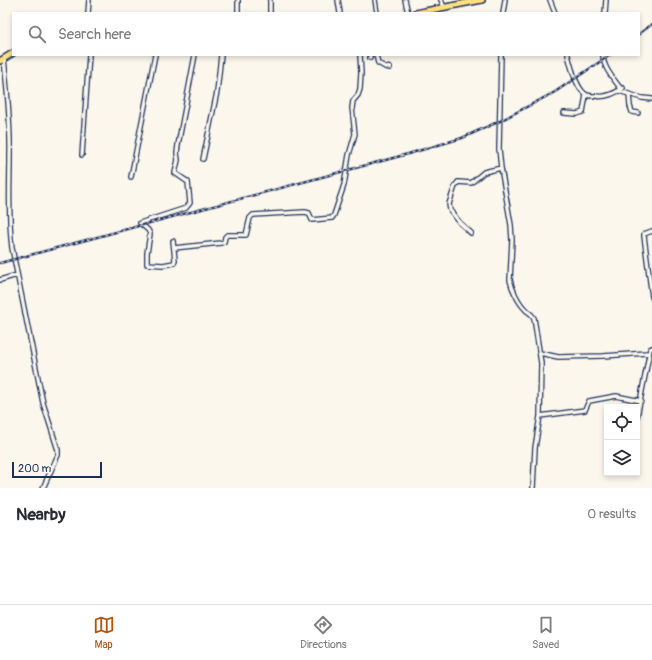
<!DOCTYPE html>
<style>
body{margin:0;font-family:Pangolin,sans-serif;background:#f2f2f3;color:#2b2b33}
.controls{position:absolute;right:12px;bottom:12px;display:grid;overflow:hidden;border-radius:0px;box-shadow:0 2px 6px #0003}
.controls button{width:36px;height:36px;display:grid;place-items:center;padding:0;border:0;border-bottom:1px solid #e1e1e2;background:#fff;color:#2b2b33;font:20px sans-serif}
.scale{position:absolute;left:12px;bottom:10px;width:90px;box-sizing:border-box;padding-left:4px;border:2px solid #1b2f5e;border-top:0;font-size:11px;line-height:14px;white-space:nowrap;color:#1b2f5e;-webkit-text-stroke:3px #fbf7ec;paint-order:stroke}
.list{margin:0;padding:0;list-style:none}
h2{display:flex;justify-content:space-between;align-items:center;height:52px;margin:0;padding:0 16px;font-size:17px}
h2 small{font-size:13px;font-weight:400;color:#7c7c81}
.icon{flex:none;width:22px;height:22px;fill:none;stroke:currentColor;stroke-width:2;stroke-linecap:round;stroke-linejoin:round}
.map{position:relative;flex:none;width:652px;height:488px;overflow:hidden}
.search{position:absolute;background:#fff;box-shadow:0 2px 6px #0003;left:12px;right:12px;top:12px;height:44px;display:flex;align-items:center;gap:10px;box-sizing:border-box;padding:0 14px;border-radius:0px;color:#7c7c81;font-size:15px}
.sheet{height:116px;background:#fff}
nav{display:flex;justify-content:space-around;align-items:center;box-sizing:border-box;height:56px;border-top:1px solid #e1e1e2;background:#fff;font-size:11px;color:#7c7c81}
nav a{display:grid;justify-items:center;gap:2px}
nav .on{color:#b45309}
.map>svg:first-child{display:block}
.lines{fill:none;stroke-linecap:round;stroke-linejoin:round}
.minor-casing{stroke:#1b2f5e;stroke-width:6}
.highway-casing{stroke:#1b2f5e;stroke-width:8}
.minor{stroke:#fbf7ec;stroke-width:3.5}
.highway{stroke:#ffdf80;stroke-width:5}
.rail-casing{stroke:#1b2f5e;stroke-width:2.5}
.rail{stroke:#fbf7ec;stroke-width:1;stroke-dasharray:3;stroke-linecap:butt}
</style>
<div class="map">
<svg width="652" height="488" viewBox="0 0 652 488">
<rect width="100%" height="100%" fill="#fbf7ec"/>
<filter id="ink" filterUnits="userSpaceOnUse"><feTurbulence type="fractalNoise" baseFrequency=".025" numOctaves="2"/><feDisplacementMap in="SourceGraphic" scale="8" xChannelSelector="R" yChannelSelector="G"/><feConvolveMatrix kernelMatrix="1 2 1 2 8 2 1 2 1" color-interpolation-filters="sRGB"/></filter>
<g filter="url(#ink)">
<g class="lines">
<!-- minor casing -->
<g class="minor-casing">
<path id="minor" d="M338 0 340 13
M375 0 377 13
M405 0 408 13
M441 0 444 7
M550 0 555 13
M88 13 89 0
M238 13V0
M270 13V0
M503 13 505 0
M605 13 606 0
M370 55V58
M376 55 378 63 385 67 390 68
M501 55 499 149 501 168 511 225 512 240 510 280C512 289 518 302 525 309 528 313 532 313 534 318L541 363 540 416 535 448 533 488
M568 55C571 65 576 90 587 95 589 96 593 96 596 96 606 98 615 93 623 88
M603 55C603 68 614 79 621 89
M4 58C7 91 11 123 10 156 10 187 8 217 12 248L43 403 58 450V455L43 488
M619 91 642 98 652 99
M629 94 630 106 632 112 638 113
M564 113 577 114 583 112 586 95
M82 155 89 55
M203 159 217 92 221 55
M131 177 155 55
M652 231 644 234V236L652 297
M471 233 460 223 450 210 449 204 455 186 458 182 471 183 484 172 501 168
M173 241 175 260 174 263 163 265 147 264V253L150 234 148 230 140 223 186 208 190 203 188 182 175 173 178 160 177 153 178 145 195 55
M174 248 221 243 224 242 225 237 227 235H246L250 218 253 215 305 212 309 213 312 220 332 218 334 215 344 185 349 155 355 134 352 108 353 101 358 95 360 89 361 73 360 55
M0 280 17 275
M540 353 558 357 603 356 647 353 649 355 637 417
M649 355 650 349 652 348
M540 416 585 410 589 401 616 396 641 401"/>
</g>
<!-- highway casing -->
<g class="highway-casing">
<path id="highway" d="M415 13 482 0
M0 61 13 53"/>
</g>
<!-- minor -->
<use href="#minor" class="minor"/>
<!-- highway -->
<use href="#highway" class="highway"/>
<!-- rail casing -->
<g class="rail-casing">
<path id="rail" d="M639 34 652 24
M0 263 408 154 462 138 500 121 555 92 610 55"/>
</g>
<!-- rail -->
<use href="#rail" class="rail"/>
</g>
</g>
</svg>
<div class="controls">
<button><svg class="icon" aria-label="locate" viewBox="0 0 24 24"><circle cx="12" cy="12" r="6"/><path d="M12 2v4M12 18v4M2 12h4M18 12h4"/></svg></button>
<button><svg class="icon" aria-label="layers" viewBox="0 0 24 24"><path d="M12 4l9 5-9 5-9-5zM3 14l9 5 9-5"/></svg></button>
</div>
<div class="scale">200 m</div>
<div class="search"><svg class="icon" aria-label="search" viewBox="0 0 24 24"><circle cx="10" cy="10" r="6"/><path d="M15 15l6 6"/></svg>Search here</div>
</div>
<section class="sheet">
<h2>Nearby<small>0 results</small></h2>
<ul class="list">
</ul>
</section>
<nav>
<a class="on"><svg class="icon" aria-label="map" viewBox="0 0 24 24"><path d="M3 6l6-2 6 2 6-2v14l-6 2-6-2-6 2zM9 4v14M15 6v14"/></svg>Map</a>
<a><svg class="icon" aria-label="directions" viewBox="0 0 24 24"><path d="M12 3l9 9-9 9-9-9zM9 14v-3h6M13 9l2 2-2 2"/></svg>Directions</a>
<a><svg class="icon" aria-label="saved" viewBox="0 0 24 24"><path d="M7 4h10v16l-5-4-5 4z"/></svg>Saved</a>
</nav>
